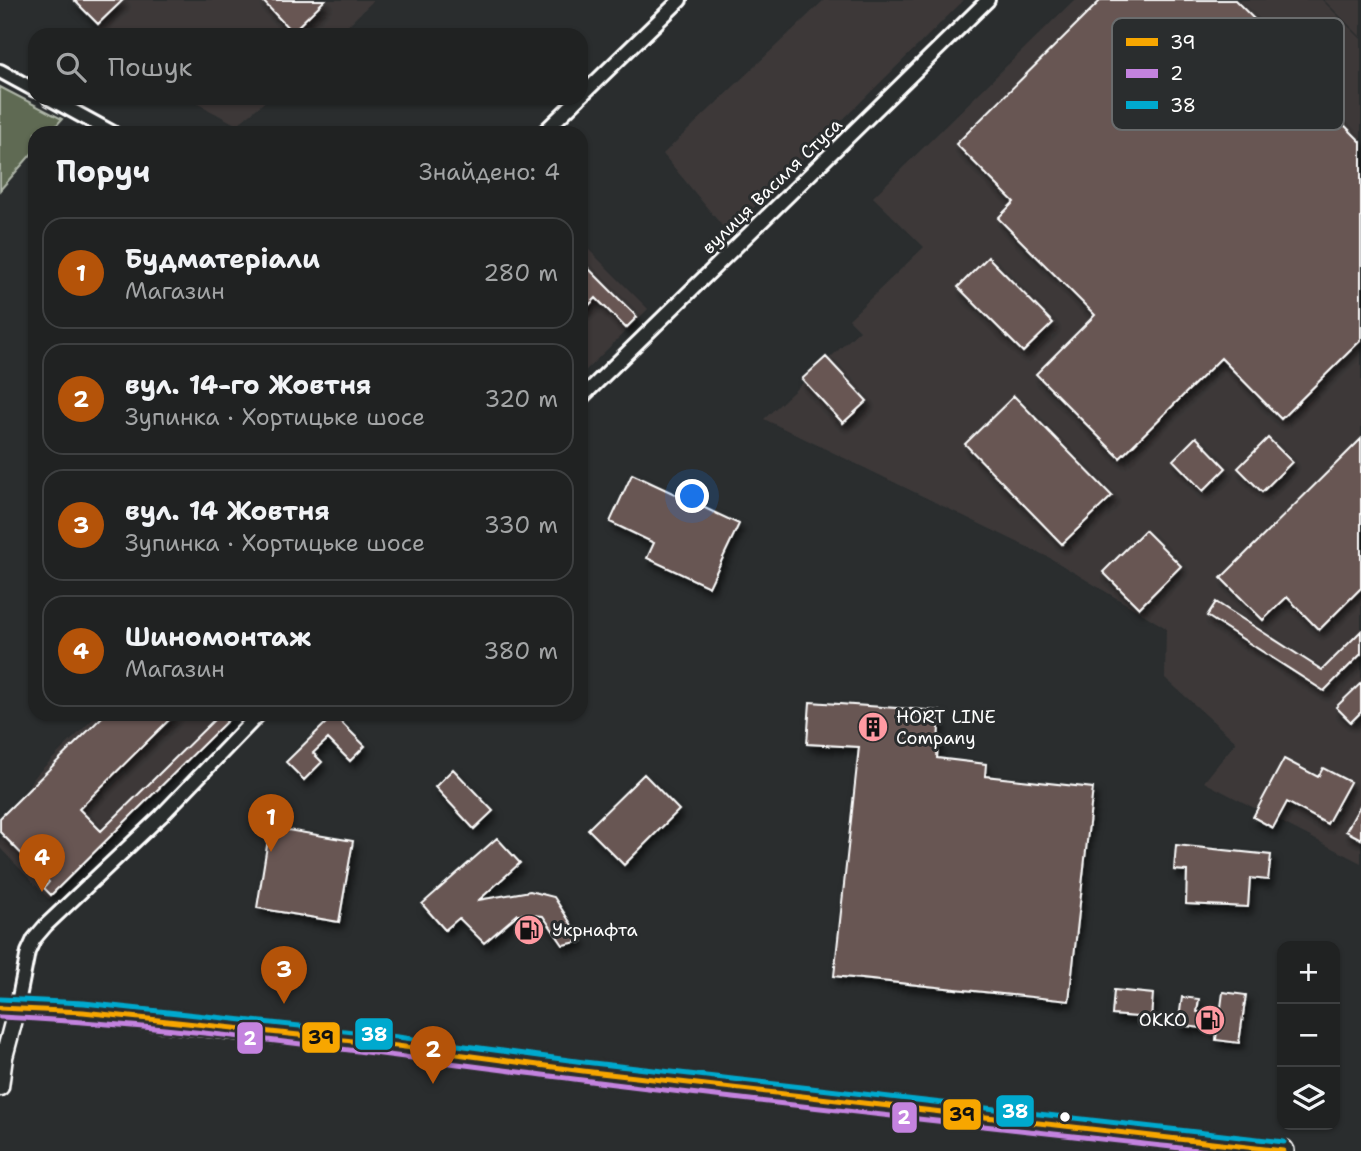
<!DOCTYPE html>
<html lang="uk">
<meta charset="utf-8">
<style>
body{margin:0;font-family:"Shantell Sans",sans-serif;background:#2d2f2f;color:#f1f3f6}
.controls{position:absolute;right:21px;bottom:21px;display:grid;overflow:hidden;border-radius:14px;box-shadow:0 2px 5px #0004}
.controls button{width:63px;height:63px;display:grid;place-items:center;padding:0;border:0;border-bottom:2px solid #3d3f40;background:#202222;color:#f1f3f6;font:35px sans-serif}
.you{position:absolute;left:693px;top:497px;width:24px;height:24px;margin:-18px;border:5px solid #fff;border-radius:50%;background:#1a73e8;box-shadow:0 0 0 10px #1a73e833}
.badge{display:grid;place-items:center;width:46px;height:46px;border-radius:50%;background:#b45309;color:#fff;font-size:23px;font-weight:700}
.pin{position:absolute;translate:-50% -58px;filter:drop-shadow(0 2px 4px #0008)}
.pin::after{content:'';position:absolute;top:37px;width:24px;height:21px;background:inherit;clip-path:polygon(0 0,100% 0,50% 100%)}
.list{margin:0;padding:0;list-style:none}
h2{display:flex;justify-content:space-between;align-items:center;height:91px;margin:0;padding:0 28px;font-size:30px}
h2 small{font-size:23px;font-weight:400;color:#a2a4a5}
.list li{display:grid;grid-template-columns:46px 1fr auto;gap:21px;align-items:center;box-sizing:border-box;height:112px;margin:0 14px 14px;padding:0 14px;border:2px solid #3d3f40;border-radius:21px}
.list b{display:block;font-size:26px;white-space:nowrap}
.list p{margin:0;font-size:23px;white-space:nowrap;color:#a2a4a5}
.list em{font-size:23px;font-style:normal;color:#a2a4a5}
.icon{flex:none;width:38px;height:38px;fill:none;stroke:currentColor;stroke-width:2;stroke-linecap:round;stroke-linejoin:round}
.map{position:relative;flex:none;width:1361px;height:1151px;overflow:hidden}
.search{position:absolute;background:#202222;box-shadow:0 2px 5px #0004;left:28px;top:28px;width:560px;height:77px;display:flex;align-items:center;gap:18px;box-sizing:border-box;padding:0 24px;border-radius:21px;color:#a2a4a5;font-size:26px}
.panel{position:absolute;background:#202222;box-shadow:0 2px 5px #0004;left:28px;top:126px;width:560px;height:595px;border-radius:21px}
.map>svg:first-child{display:block}
.built{fill:#3d3939}
.green{fill:#5e6b52;stroke:#aeb5a8;stroke-width:2}
.building{fill:#685653;stroke:#fff;stroke-width:2;filter:url(#shadow)}
.lines{fill:none;stroke-linecap:round;stroke-linejoin:round}
.minor-casing{stroke:#fff;stroke-width:18}
.tertiary-casing{stroke:#fff;stroke-width:21}
.primary-casing{stroke:#fff;stroke-width:26}
.minor{stroke:#2a2d2e;stroke-width:12}
.tertiary{stroke:#2a2d2e;stroke-width:16}
.primary{stroke:#2a2d2e;stroke-width:21}
.bus-1-casing{stroke:#2a2d2e;stroke-width:10}
.bus-2-casing{stroke:#2a2d2e;stroke-width:10}
.bus-3-casing{stroke:#2a2d2e;stroke-width:10}
.bus-1{stroke:#f7a600;stroke-width:5}
.bus-2{stroke:#c483df;stroke-width:5}
.bus-3{stroke:#00a9ce;stroke-width:5}
.bus-dot{fill:#fff;stroke:#2a2d2e;stroke-width:2.5}
.labels{text-anchor:middle;stroke-width:6;stroke-linejoin:round;paint-order:stroke}
.street-label{font-size:18px;fill:#fff;stroke:#2a2d2e}
.poi-label{font-size:18px;fill:#fff;stroke:#2a2d2e;text-anchor:start}
.key{fill:#2a2d2e;stroke:#6a6c6d;stroke-width:2}
.key-label{font-size:19px;fill:#fff}
.line-badge{stroke:#2a2d2e;stroke-width:2.5}
.badge-label{font-size:19px;text-anchor:middle;font-weight:bold;fill:#fff}
.pale-badge-label{font-size:19px;text-anchor:middle;font-weight:bold;fill:#111}
</style>
<div class="map">
<svg width="1361" height="1151" viewBox="0 0 1361 1151">
<defs>
<filter id="shadow"><feDropShadow dx="3.5" dy="6" stdDeviation="3.5" flood-color="#0009"/></filter>
</defs>
<rect width="100%" height="100%" fill="#2a2d2e"/>
<filter id="ink" filterUnits="userSpaceOnUse"><feTurbulence type="fractalNoise" baseFrequency=".0143" numOctaves="2"/><feDisplacementMap in="SourceGraphic" scale="14" xChannelSelector="R" yChannelSelector="G"/><feConvolveMatrix kernelMatrix="1 2 1 2 8 2 1 2 1" color-interpolation-filters="sRGB"/></filter>
<g filter="url(#ink)">
<!-- built -->
<path class="built" d="M74 0H374L338 35H100L98 24Z
M824 0H964L728 233 663 154Z
M1074 0H1322L1361 39V863L1204 782 1236 742 1165 678 1166 628 1050 558 764 419 860 330 849 319 924 247 873 197Z
M1324 0H1361V37Z
M187 98H269L237 125Z
M581 242 648 309 581 375Z
M98 714H237L49 899 0 848V839L33 778Z"/>
<!-- green -->
<path class="green" d="M0 87 62 119 50 133H35V150L0 190Z"/>
<!-- building -->
<path class="building" d="M74 0H123L98 24Z
M262 0H325L292 32Z
M1101 0H1235L1271 36 1264 44 1361 142V340L1281 419 1221 358 1120 458 1036 374 1095 315 998 218 1014 202 956 144Z
M988 257 1053 323 1023 352 958 287Z
M581 261 637 317 626 328 596 298 581 313Z
M826 357 867 401 843 423 802 379Z
M1014 396 1112 496 1062 544 965 444Z
M1196 437 1226 468 1203 491 1173 460Z
M1268 438 1292 462 1262 492 1238 468Z
M1361 439V588L1319 630 1287 597 1263 620 1221 578Z
M632 474 739 524 709 587 647 558 654 543 610 522Z
M1145 530 1181 566 1139 608 1103 572Z
M1216 602 1322 670 1361 631V654L1324 691 1207 616Z
M1361 683V712L1351 722 1336 707Z
M810 702 940 711 937 758 986 764 985 776 1093 788 1069 1001 834 976 859 747 807 744Z
M105 714H175L79 809 101 831 220 714H234L51 895 44 888 49 882 0 832V818Z
M334 715 365 746 350 761 328 739 313 753 322 762 304 780 286 762Z
M1284 759 1318 777 1323 768 1350 782 1327 824 1287 802 1273 828 1253 817Z
M453 769 493 811 474 829 435 787Z
M644 774 679 810 624 865 588 829Z
M1361 804V839L1346 831Z
M270 827 353 841 339 922 257 908Z
M497 838 520 863 479 900 530 891 554 897 582 941 563 945 543 916 518 914 484 943 459 918 445 930 422 904Z
M1176 845 1271 855 1268 880 1250 878 1248 907 1186 904 1187 871 1174 870Z
M1114 990 1153 994 1151 1018 1112 1015Z
M1223 992 1246 995 1239 1043 1216 1040 1217 1030 1178 1025 1182 997 1199 999 1197 1012 1220 1015Z"/>
<g class="lines">
<!-- minor casing -->
<g class="minor-casing">
<path id="minor" d="M0 71 35 90
M581 96 680 0
M49 98 113 133
M543 133 579 98
M581 398 988 0
M17 1008 28 952 34 939 46 925 161 816 259 714"/>
</g>
<!-- tertiary casing -->
<g class="tertiary-casing">
<path id="tertiary" d="M0 1087 4 1057 17 1008"/>
</g>
<!-- primary casing -->
<g class="primary-casing">
<path id="primary" d="M0 1008 83 1012 308 1036 397 1046 583 1071 1283 1151"/>
</g>
<!-- minor -->
<use href="#minor" class="minor"/>
<!-- tertiary -->
<use href="#tertiary" class="tertiary"/>
<!-- primary -->
<use href="#primary" class="primary"/>
<!-- bus-1 casing -->
<g class="bus-1-casing">
<path id="bus-1" d="M0 1008 83 1012 308 1036 397 1046 583 1071 1283 1151"/>
</g>
<!-- bus-2 casing -->
<g class="bus-2-casing">
<path id="bus-2" d="M0 1017C195 1026 388 1056 582 1080 790 1106 998 1127 1206 1151"/>
</g>
<!-- bus-3 casing -->
<g class="bus-3-casing">
<path id="bus-3" d="M0 999 84 1003 309 1027 398 1037 584 1062 1284 1142"/>
</g>
<!-- bus-1 -->
<use href="#bus-1" class="bus-1"/>
<!-- bus-2 -->
<use href="#bus-2" class="bus-2"/>
<!-- bus-3 -->
<use href="#bus-3" class="bus-3"/>
</g>
</g>
<!-- icons -->
<defs>
<g id="building-disc" transform="scale(1.575)"><circle r="9.5" fill="#ff9aa2" stroke="#2a2d2e"/><path d="M-4-6H4V6H1V3H-1V6H-4ZM-2.5-4.3h1.7v1.8h-1.7ZM.8-4.3h1.7v1.8H.8ZM-2.5-1h1.7V.8h-1.7ZM.8-1h1.7V.8H.8Z" fill="#111"/></g>
<g id="fuel-disc" transform="scale(1.575)"><circle r="9.5" fill="#ff9aa2" stroke="#2a2d2e"/><path d="M-5.5-6h7V0h2V4h1.3V-2.5L3-4.5l.8-.8L6-3V5H2.5V1h-1V6h-7ZM-4.2-4.7v3.2H.2V-4.7Z" fill="#111"/></g>
</defs>
<g fill-rule="evenodd">
<use href="#building-disc" x="873" y="727"/>
<use href="#fuel-disc" x="529" y="930"/>
<use href="#fuel-disc" x="1210" y="1020"/>
</g>
<!-- markers -->
<circle class="bus-dot" cx="1065" cy="1117" r="6"/>
<g class="labels">
<!-- street labels -->
<g class="street-label">
<text transform="translate(772 186) rotate(-44)" y="6">вулиця Василя Стуса</text>
</g>
<!-- poi labels -->
<g class="poi-label">
<text x="896" y="723">HORT LINE<tspan x="896" dy="21">Company</tspan></text>
<text x="552" y="936">Укрнафта</text>
<text x="1187" y="1026" text-anchor="end">ОККО</text>
</g>
</g>
<!-- legend -->
<rect x="1112" y="18" width="232" height="112" rx="10" class="key"/>
<rect x="1126" y="38" width="32" height="8" fill="#f7a600"/>
<rect x="1126" y="69" width="32" height="9" fill="#c483df"/>
<rect x="1126" y="101" width="32" height="8" fill="#00a9ce"/>
<g class="key-label">
<text x="1170" y="49">39</text>
<text x="1170" y="80">2</text>
<text x="1170" y="112">38</text>
</g>
<g class="line-badge">
<rect x="354" y="1017" width="40" height="34" rx="7" fill="#00a9ce"/>
<rect x="301" y="1021" width="40" height="33" rx="7" fill="#f7a600"/>
<rect x="236" y="1021" width="28" height="34" rx="7" fill="#c483df"/>
<rect x="995" y="1094" width="40" height="34" rx="7" fill="#00a9ce"/>
<rect x="942" y="1098" width="40" height="33" rx="7" fill="#f7a600"/>
<rect x="891" y="1101" width="27" height="33" rx="7" fill="#c483df"/>
</g>
<g class="badge-label">
<text x="374" y="1041">38</text>
<text x="250" y="1045">2</text>
<text x="1015" y="1118">38</text>
<text x="904" y="1124">2</text>
</g>
<g class="pale-badge-label">
<text x="321" y="1044">39</text>
<text x="962" y="1121">39</text>
</g>
</svg>
<div class="controls">
<button>+</button>
<button>−</button>
<button><svg class="icon" aria-label="layers" viewBox="0 0 24 24"><path d="M12 4l9 5-9 5-9-5zM3 14l9 5 9-5"/></svg></button>
</div>
<div class="you"></div>
<div class="pin badge" style="left:271px;top:852px">1</div>
<div class="pin badge" style="left:433px;top:1084px">2</div>
<div class="pin badge" style="left:284px;top:1004px">3</div>
<div class="pin badge" style="left:42px;top:892px">4</div>
<div class="search"><svg class="icon" aria-label="search" viewBox="0 0 24 24"><circle cx="10" cy="10" r="6"/><path d="M15 15l6 6"/></svg>Пошук</div>
<section class="panel">
<h2>Поруч<small>Знайдено: 4</small></h2>
<ul class="list">
<li><span class="badge">1</span><div><b>Будматеріали</b><p>Магазин</p></div><em>280 m</em></li>
<li><span class="badge">2</span><div><b>вул. 14-го Жовтня</b><p>Зупинка · Хортицьке шосе</p></div><em>320 m</em></li>
<li><span class="badge">3</span><div><b>вул. 14 Жовтня</b><p>Зупинка · Хортицьке шосе</p></div><em>330 m</em></li>
<li><span class="badge">4</span><div><b>Шиномонтаж</b><p>Магазин</p></div><em>380 m</em></li>
</ul>
</section>
</div>
